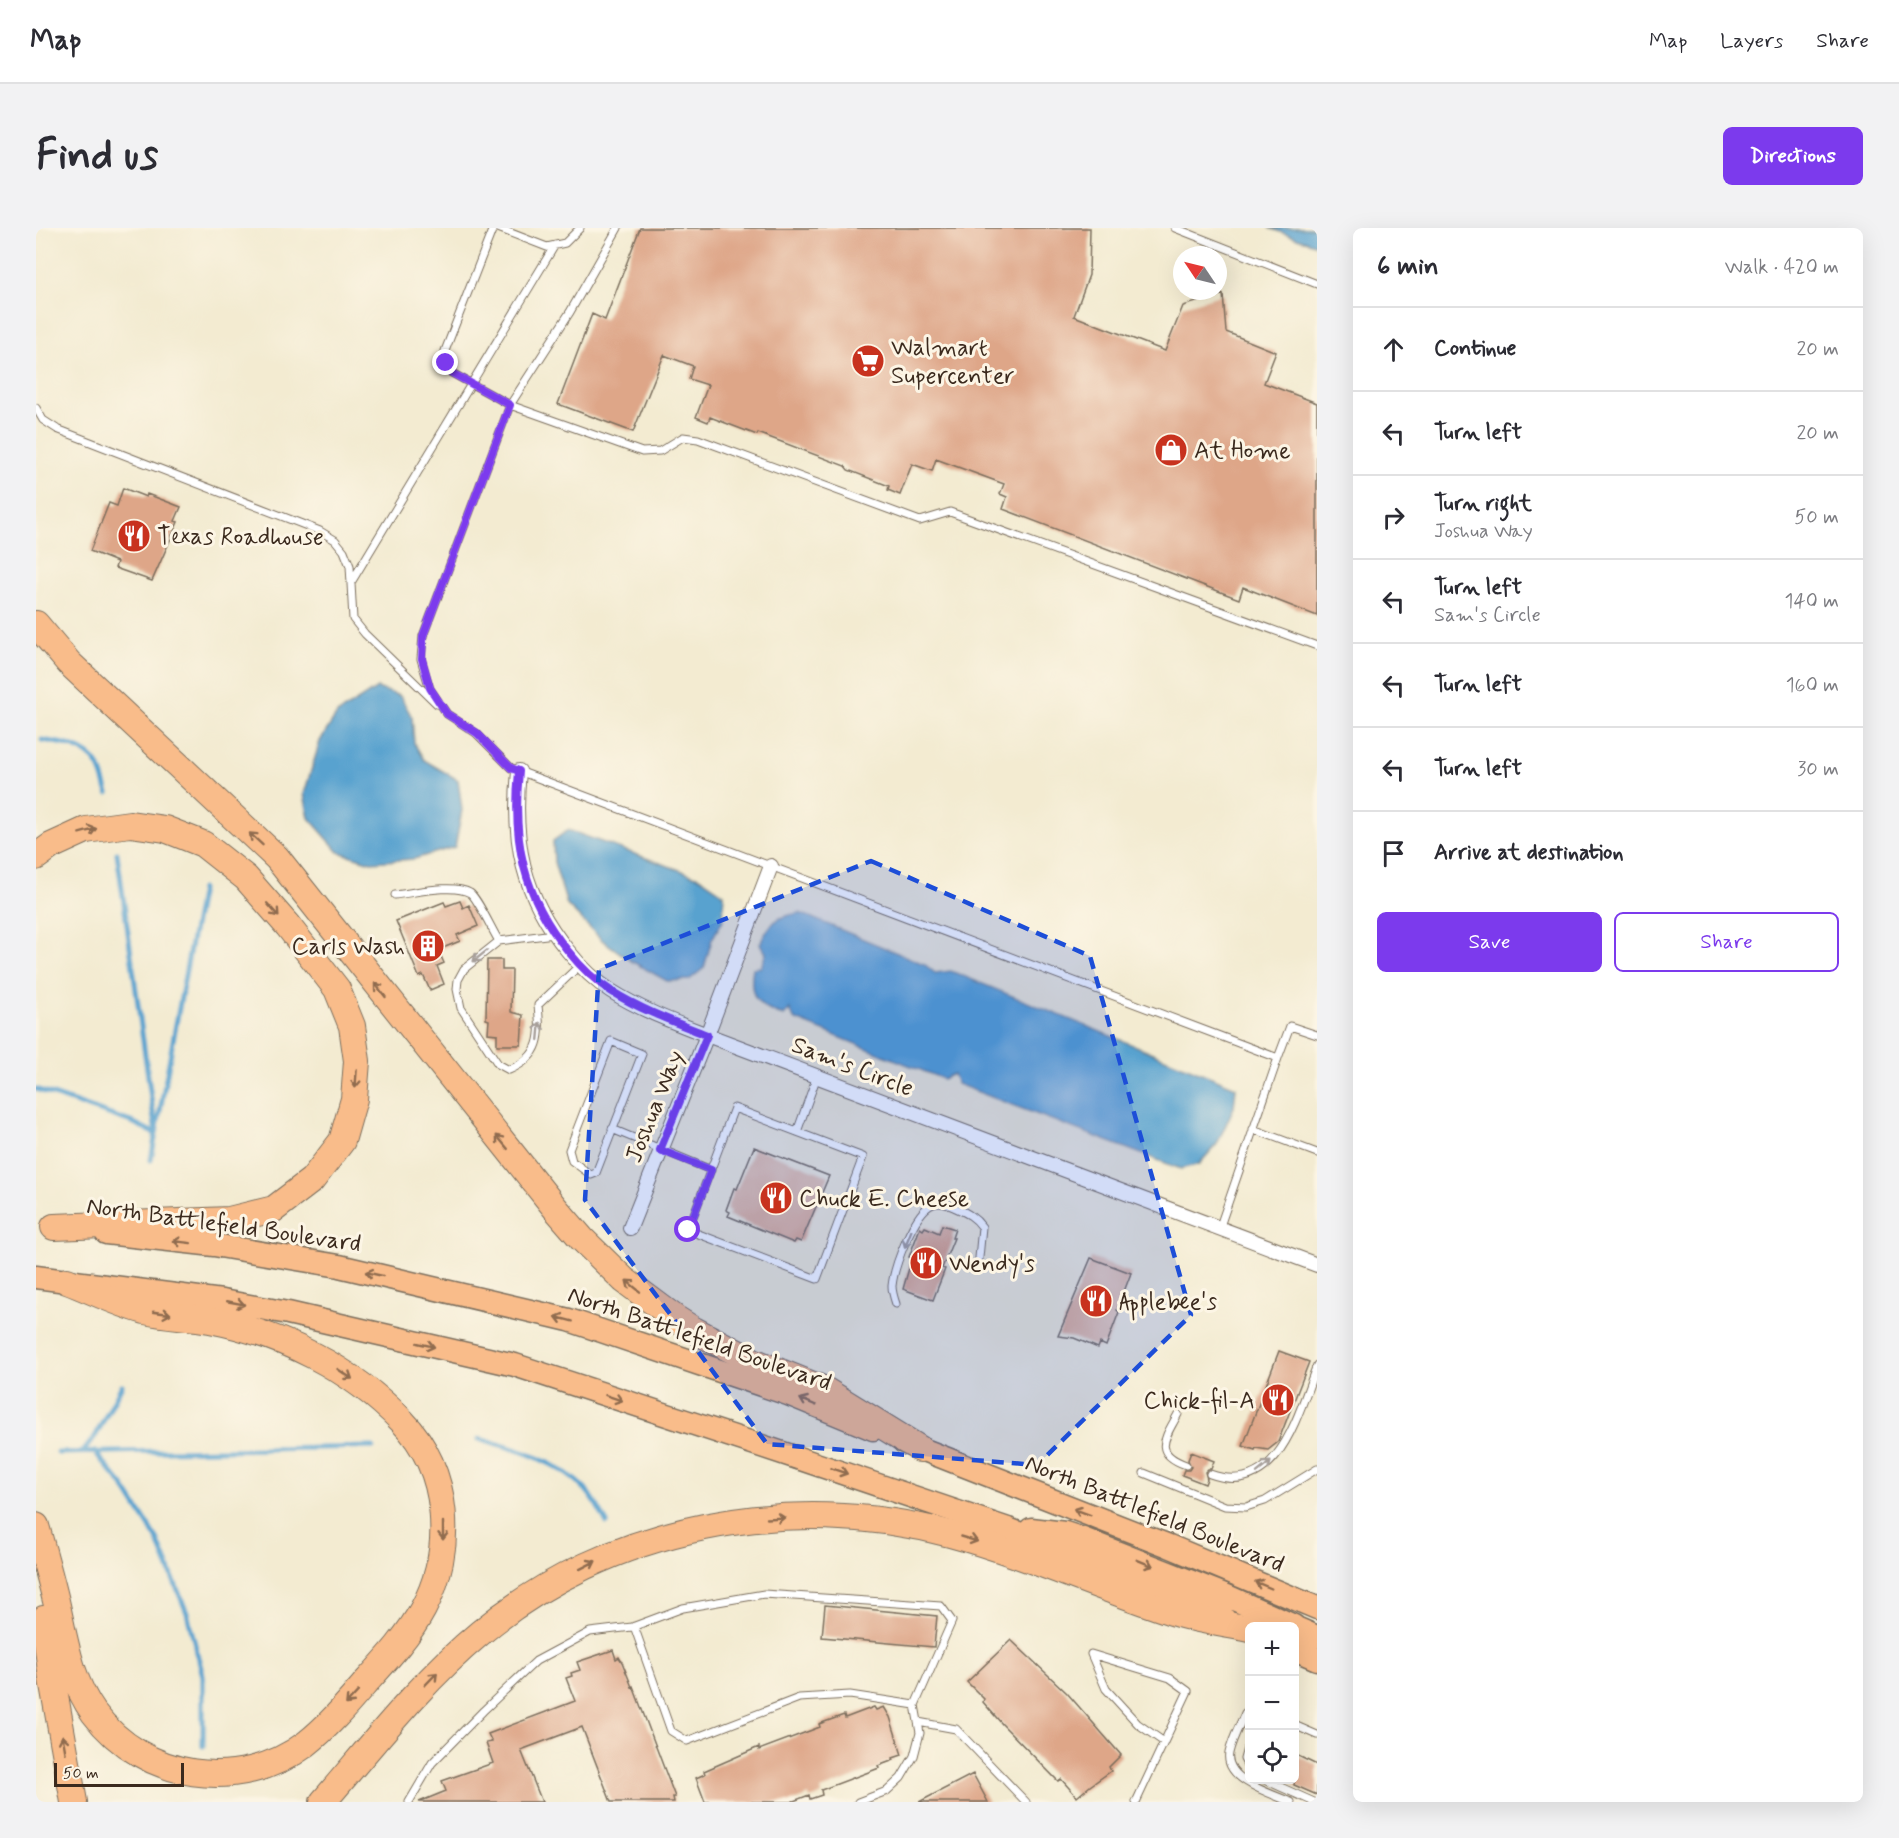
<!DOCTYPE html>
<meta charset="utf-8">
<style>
body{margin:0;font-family:Mynerve,sans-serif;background:#f2f2f3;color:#2b2b33}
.controls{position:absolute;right:18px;bottom:18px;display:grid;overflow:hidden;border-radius:9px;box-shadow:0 6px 24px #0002}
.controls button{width:54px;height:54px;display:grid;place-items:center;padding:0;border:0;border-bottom:2px solid #e1e1e2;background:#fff;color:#2b2b33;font:30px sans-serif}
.compass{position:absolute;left:1137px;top:18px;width:54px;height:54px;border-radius:50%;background:#fff;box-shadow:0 6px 24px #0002;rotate:305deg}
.scale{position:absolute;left:18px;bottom:15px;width:130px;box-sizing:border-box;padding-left:6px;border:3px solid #3b2a1e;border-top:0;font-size:16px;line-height:21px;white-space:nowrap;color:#3b2a1e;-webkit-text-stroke:4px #fcf5e5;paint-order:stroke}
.stop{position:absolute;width:18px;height:18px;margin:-14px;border:4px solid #7c3aed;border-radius:50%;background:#fff}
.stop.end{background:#7c3aed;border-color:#fff;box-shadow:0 2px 6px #0008}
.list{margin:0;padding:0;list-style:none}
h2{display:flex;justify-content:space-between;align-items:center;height:78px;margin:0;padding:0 24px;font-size:26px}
h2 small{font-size:20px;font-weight:400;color:#7c7c81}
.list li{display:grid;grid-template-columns:39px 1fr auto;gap:18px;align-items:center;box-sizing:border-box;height:84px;padding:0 24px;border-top:2px solid #e1e1e2}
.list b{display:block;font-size:22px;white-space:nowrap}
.list p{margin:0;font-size:20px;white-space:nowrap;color:#7c7c81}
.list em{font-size:20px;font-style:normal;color:#7c7c81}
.actions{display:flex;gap:12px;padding:18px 24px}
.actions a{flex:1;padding:14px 0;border:2px solid #7c3aed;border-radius:9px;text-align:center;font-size:21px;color:#7c3aed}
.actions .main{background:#7c3aed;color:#fff}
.icon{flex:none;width:33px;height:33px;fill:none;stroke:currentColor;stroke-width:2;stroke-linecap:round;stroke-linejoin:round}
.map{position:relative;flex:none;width:1281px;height:1574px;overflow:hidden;border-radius:9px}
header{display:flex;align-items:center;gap:36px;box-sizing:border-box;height:84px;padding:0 30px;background:#fff;border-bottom:2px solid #e1e1e2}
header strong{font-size:28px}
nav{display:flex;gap:33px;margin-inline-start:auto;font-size:21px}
.intro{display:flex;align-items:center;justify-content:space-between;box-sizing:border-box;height:144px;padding:0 36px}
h1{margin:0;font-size:42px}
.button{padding:15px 27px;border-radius:9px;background:#7c3aed;color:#fff;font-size:21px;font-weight:700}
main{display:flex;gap:36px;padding:0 36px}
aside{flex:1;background:#fff;border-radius:9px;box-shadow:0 6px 24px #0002}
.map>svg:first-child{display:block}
.water{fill:#58a2cf;stroke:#4a6676;stroke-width:1.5}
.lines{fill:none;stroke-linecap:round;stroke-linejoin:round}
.stream{stroke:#58a2cf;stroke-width:5}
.building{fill:#dea688}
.service-casing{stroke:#7b6e5d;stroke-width:9}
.minor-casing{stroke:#7b6e5d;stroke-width:16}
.primary-casing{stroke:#7b6e5d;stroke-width:25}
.motorway-casing{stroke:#7b6e5d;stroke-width:28}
.service{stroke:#fff;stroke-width:7}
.minor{stroke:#fff;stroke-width:14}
.primary{stroke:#f9bc8a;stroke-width:22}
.motorway{stroke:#f9bc8a;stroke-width:26}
.oneway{stroke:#906c4f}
.oneway2{stroke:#a79f9a}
.route{stroke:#7c3aed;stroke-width:8}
.marked{fill:#1d4ed8;fill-opacity:0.2;stroke:#1d4ed8;stroke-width:4.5;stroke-dasharray:12 8;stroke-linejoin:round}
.labels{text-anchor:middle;stroke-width:6;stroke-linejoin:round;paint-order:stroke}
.poi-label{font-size:24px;fill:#3b2a1e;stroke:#fcf5e5;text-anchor:start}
.street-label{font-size:24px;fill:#3b2a1e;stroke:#fcf5e5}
</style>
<header>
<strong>Map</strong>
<nav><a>Map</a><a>Layers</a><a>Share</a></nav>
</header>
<div class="intro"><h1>Find us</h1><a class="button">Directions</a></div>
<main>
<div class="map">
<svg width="1281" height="1574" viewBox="0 0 1281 1574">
<rect width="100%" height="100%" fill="#fcf5e5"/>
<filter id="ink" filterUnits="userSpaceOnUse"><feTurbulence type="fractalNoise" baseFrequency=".0167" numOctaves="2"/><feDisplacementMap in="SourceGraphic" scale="12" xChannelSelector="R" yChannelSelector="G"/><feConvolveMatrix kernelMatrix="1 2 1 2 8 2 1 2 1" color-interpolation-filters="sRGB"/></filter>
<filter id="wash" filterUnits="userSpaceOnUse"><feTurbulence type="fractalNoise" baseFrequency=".008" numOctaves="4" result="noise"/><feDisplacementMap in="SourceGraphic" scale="24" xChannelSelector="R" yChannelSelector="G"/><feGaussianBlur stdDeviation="1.35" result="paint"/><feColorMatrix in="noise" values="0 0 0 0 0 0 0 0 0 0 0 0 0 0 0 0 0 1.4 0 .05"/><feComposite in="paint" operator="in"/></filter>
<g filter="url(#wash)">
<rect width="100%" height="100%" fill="#f3ebd1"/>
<!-- water -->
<path class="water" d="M1233 0H1281V17Z
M341 460 364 468 376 489 378 515 388 532 422 552 426 582 419 619 378 631 335 634 303 624 273 590 268 566 284 513 301 486Z
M532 602 663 649 688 666 687 692 676 711 668 740 653 752 631 753 597 734 566 712 531 677 518 634 517 613Z
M764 685 888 736 899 745 915 743 1200 859 1198 879 1181 916 1163 936 1145 941 921 856 917 846 907 851 758 791 754 781 748 788C721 780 712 768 717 740L725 739 730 725 724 716C734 694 741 688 764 685Z"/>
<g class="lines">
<!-- stream -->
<path class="stream" d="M6 512C26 515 51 519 62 537 67 545 69 557 72 565
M81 625 120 906
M0 861 98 895 120 906
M115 932 165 661
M443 1211C482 1221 522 1233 551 1263 559 1272 565 1285 571 1295
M47 1224 60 1207 86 1157
M59 1224 88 1259 121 1311 151 1385 167 1448V1518
M22 1225 337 1219"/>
</g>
<g id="blocks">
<!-- building -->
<path class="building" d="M604 0H1054L1053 47 1038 88 1129 123 1147 78 1187 66 1190 104 1240 124 1228 155 1281 175V388L1207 359 1203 371 967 281 971 269 964 266 968 256 900 231 896 243 876 236 864 267 852 262 853 258 812 242 809 238 722 205 721 207 674 189 672 194 660 189 672 157 653 151 657 138 628 127 597 204 522 176 556 86 569 92Z
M87 260 110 269 111 266 145 279 139 293 142 294 116 353 79 340 81 334 54 323 73 275 81 278Z
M424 673 427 680 433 677 442 698 421 707 424 713 402 722 408 735 401 738 408 756 394 762 387 747 383 749 360 693 408 674 410 678Z
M451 732H466V742H476L475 784 487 787 485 817H461V806L452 805 453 792 450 791Z
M718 919 793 948 765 1014 760 1012 758 1015 692 988 694 984 690 982 698 960 701 961Z
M906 997 919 1001 916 1010H918L906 1040 909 1041 897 1072 867 1061 876 1030 873 1029 884 1000 887 1002 889 999 903 1005Z
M1055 1030 1095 1045 1081 1082 1083 1084 1070 1118 1064 1115 1062 1120 1038 1110 1022 1108Z
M1243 1123 1273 1134 1242 1214 1232 1222 1220 1220 1219 1222 1207 1218Z
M1155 1224 1178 1233 1175 1241H1172L1169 1244 1171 1251 1169 1256 1146 1247 1148 1242H1153L1155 1239 1152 1232Z
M789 1377 901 1388 898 1419 786 1409Z
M975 1412 1031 1465 1085 1527 1073 1539 1075 1543 1054 1558 1041 1569 1025 1551 1022 1553 966 1496 947 1474 948 1471 931 1454Z
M577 1422 580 1431 583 1429 586 1434 596 1459 597 1458 639 1569H637L638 1574H575L546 1499 485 1522 506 1574H383L410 1563 406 1553 457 1535 450 1515 456 1514 452 1506 539 1473 530 1450 536 1448 535 1445 544 1442 541 1434Z
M838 1479 840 1482 848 1479 854 1489 866 1527 857 1530 858 1532 842 1538 843 1540 838 1542 785 1562 786 1567 774 1571 773 1567 755 1574H669L660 1550 669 1546 668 1543 723 1519V1522L784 1499 783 1496 808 1487 809 1490Z
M1258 1526 1281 1537V1567L1258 1557Z
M937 1546 952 1574H883Z"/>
</g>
</g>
<g filter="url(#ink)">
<use href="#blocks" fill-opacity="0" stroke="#7b6e5d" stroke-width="1.5"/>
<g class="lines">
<!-- service casing -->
<g class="service-casing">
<path id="service" d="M457 0 409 123 410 135 414 144 474 177 534 84 582 0
M462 0 511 19 529 15 544 0
M1139 0 1281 56
M0 180 7 192 21 201 284 303 299 312 308 323 314 338 317 391 329 406 401 476
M316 353 519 17
M359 667C377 665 418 655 434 665 441 669 457 704 463 713
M518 706 463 713 428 741 422 752 421 761 425 780 462 836 473 842C506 828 505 808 502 777L544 737
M575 813 606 826 560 945 555 947 536 933 533 922Z
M1242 830 1254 798 1281 807
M698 880 827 929 781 1051 652 1002Z
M576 901 675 942
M1217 901 1281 925
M761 904 781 848
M1183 1001 1242 830 475 540 440 505 411 486 394 461 385 431 387 408 474 177 606 224 624 223 647 209 662 211 884 293 914 284 1281 418
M860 1076C858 1070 856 1064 856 1058 858 1039 878 983 897 976 905 973 913 977 920 980 931 985 939 989 946 999L942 1040
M1142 1186C1129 1210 1116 1225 1150 1237
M1108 1245 1189 1278 1210 1279 1229 1273 1281 1241
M1174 1246C1243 1271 1262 1184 1281 1137
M598 1398 635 1503 651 1513 763 1470 814 1467 879 1477
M1214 1481 1209 1485C1204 1497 1196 1511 1193 1525 1188 1552 1236 1566 1255 1574
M882 1494 920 1501 990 1574
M1258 1497 1281 1507
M1214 1510 1208 1531 1214 1542
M1229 1552 1278 1574
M373 1574 396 1535 447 1483 500 1433 554 1404 596 1399 647 1380 728 1366 905 1378 916 1393 879 1477 884 1505 878 1528 865 1550 851 1563 822 1574
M1100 1574 1152 1463 1134 1450 1055 1426 1070 1461 1102 1496 1128 1514"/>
</g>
<!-- minor casing -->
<g class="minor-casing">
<path id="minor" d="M483 543C476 613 486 667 532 723 544 738 559 753 575 763 605 782 638 794 671 807L1281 1037
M594 1000 671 807 735 638"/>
</g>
<!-- primary casing -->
<g class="primary-casing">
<path id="primary" d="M70 1005 178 1017 303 1038 533 1092 752 1166 837 1201
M0 1049 186 1073 252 1085 479 1137 765 1231 972 1301 1088 1345 1188 1390
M868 1214 1133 1318 1281 1380
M995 1301 1029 1305 1047 1311 1191 1368 1258 1398
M1258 1399 1281 1409
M1258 1421 1281 1431"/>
</g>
<!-- motorway casing -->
<g class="motorway-casing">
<path id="motorway" d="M0 396 33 435 241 630 520 981 546 1011 588 1052 639 1090 658 1102 717 1133 787 1161 884 1221
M0 629 15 618 50 602 94 596 129 601 167 616 210 650 252 698 301 761 316 798 321 833 318 871 306 913 276 952 238 981 193 992 18 999
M0 1298C7 1323 14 1348 20 1373 29 1412 34 1452 58 1485 108 1552 203 1566 270 1516 293 1498 313 1474 332 1452 352 1430 373 1407 387 1381 419 1322 414 1242 366 1193 315 1140 246 1106 174 1092 153 1088 130 1088 109 1083 83 1076 57 1063 31 1053
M8 1391 16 1451 38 1574
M287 1574C337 1516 385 1454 444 1405 572 1298 754 1263 914 1306 992 1327 1065 1361 1142 1386 1165 1393 1190 1396 1214 1401"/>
</g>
<!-- service -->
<use href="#service" class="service"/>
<!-- minor -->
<use href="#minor" class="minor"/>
<!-- primary -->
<use href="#primary" class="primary"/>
<!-- motorway -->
<use href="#motorway" class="motorway"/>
</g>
<!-- one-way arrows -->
<defs><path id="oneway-shaft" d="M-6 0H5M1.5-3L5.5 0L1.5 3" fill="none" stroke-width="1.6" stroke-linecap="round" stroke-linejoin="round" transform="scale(1.5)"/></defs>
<g class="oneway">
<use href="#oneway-shaft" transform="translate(52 603) rotate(-15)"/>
<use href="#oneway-shaft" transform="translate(220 611) rotate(-137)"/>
<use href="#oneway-shaft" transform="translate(237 682) rotate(49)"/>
<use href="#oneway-shaft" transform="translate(344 762) rotate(-128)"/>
<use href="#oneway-shaft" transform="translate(320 851) rotate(94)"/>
<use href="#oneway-shaft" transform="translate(466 914) rotate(-130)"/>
<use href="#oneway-shaft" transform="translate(146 1014) rotate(-173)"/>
<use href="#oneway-shaft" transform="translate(338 1046) rotate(-167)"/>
<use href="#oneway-shaft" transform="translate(597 1058) rotate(-141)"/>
<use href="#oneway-shaft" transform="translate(200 1075) rotate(11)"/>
<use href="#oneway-shaft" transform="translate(126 1085) rotate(8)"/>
<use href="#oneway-shaft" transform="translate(528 1091) rotate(-165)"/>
<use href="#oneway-shaft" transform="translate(390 1117) rotate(13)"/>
<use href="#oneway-shaft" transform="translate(309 1146) rotate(34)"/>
<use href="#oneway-shaft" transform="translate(578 1170) rotate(18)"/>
<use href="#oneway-shaft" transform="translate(772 1174) rotate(-157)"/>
<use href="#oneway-shaft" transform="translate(803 1243) rotate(19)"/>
<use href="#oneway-shaft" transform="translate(1046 1284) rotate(-159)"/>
<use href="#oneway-shaft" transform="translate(740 1290) rotate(-3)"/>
<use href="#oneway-shaft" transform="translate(407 1303) rotate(90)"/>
<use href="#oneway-shaft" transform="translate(933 1311) rotate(16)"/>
<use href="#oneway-shaft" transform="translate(1109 1335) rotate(22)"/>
<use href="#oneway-shaft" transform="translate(552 1337) rotate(-27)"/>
<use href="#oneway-shaft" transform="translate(1227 1357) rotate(-157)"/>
<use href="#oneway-shaft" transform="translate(395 1451) rotate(-46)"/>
<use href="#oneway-shaft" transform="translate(316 1470) rotate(133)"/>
<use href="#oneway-shaft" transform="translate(28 1516) rotate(-100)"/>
</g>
<g class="oneway2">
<use href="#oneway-shaft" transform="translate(444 728) rotate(141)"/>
<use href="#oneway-shaft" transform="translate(503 803) rotate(-85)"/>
<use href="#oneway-shaft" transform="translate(872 1011) rotate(112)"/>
<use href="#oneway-shaft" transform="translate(1228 1239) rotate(-39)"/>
</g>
</g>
<g class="lines" filter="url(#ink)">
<!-- route -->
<path class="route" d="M410 135 414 144 474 177 387 408 386 431 394 460 411 486 441 505 475 540 483 543C476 613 487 668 532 723 544 738 559 753 575 763 605 782 638 794 671 807L624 922 675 942 652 1002"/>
</g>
<!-- marked area -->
<path class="marked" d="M835 633 1054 728 1155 1087 1001 1237 731 1216 549 972 563 741Z"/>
<!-- icons -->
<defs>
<g id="supermarket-disc" transform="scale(1.725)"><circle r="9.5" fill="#c8321e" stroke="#fcf5e5"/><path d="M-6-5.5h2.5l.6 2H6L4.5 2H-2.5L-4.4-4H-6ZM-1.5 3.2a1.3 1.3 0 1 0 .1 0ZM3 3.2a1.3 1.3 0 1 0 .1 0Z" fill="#fff"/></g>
<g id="shop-disc" transform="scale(1.725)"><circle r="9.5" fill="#c8321e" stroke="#fcf5e5"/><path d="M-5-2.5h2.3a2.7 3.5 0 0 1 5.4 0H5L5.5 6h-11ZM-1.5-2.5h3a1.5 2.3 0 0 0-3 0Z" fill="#fff"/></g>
<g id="restaurant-disc" transform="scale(1.725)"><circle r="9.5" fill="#c8321e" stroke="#fcf5e5"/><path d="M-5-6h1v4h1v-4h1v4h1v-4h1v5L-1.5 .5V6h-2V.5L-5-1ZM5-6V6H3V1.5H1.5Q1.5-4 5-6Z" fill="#fff"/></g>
<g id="building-disc" transform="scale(1.725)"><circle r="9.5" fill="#c8321e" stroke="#fcf5e5"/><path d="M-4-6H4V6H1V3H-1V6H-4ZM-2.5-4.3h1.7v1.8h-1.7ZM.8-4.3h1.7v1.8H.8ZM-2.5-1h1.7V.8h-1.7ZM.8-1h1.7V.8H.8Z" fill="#fff"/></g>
</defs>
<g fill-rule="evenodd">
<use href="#supermarket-disc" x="832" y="133"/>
<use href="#shop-disc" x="1135" y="222"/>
<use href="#restaurant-disc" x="98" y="308"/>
<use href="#building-disc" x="392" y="718"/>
<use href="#restaurant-disc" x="740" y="970"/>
<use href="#restaurant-disc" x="890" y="1035"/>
<use href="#restaurant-disc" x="1060" y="1073"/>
<use href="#restaurant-disc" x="1242" y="1172"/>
</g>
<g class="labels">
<!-- poi labels -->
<g class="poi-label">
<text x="855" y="127">Walmart<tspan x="855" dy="28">Supercenter</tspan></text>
<text x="1158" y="230">At Home</text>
<text x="121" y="316">Texas Roadhouse</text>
<text x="369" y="726" text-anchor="end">Carls Wash</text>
<text x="763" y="978">Chuck E. Cheese</text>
<text x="913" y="1043">Wendy's</text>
<text x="1083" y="1081">Applebee's</text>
<text x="1219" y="1180" text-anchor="end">Chick-fil-A</text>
</g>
<!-- street labels -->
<g class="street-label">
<text transform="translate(817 838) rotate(21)" y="8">Sam's Circle</text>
<text transform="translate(618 878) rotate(-68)" y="8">Joshua Way</text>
<text transform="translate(188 996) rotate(8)" y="8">North Battlefield Boulevard</text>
<text transform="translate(664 1110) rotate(19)" y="8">North Battlefield Boulevard</text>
<text transform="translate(1119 1285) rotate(22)" y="8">North Battlefield Boulevard</text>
</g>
</g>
</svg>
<div class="controls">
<button>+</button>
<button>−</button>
<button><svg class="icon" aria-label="locate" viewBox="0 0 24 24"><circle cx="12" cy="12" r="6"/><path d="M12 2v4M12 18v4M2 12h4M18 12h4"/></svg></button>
</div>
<svg class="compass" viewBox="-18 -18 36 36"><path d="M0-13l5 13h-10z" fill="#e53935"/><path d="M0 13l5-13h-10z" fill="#7c7c81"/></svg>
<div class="scale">50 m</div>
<div class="stop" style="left:652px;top:1002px"></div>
<div class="stop end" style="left:410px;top:135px"></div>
</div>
<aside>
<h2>6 min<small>Walk · 420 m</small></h2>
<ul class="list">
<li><svg class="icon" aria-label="ahead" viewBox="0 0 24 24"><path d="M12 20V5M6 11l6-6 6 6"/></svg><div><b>Continue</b></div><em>20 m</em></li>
<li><svg class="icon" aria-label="left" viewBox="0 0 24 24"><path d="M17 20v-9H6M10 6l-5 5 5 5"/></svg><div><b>Turn left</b></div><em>20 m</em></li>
<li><svg class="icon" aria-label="right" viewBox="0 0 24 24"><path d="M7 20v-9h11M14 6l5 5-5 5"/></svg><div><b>Turn right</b><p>Joshua Way</p></div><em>50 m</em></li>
<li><svg class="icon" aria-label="left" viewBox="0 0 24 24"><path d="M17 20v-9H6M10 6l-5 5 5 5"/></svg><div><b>Turn left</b><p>Sam's Circle</p></div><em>140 m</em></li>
<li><svg class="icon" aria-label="left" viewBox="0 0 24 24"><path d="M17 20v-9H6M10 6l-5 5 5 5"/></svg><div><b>Turn left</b></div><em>160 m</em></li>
<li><svg class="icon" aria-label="left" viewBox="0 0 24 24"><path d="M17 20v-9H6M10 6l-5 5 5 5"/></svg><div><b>Turn left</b></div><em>30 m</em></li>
<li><svg class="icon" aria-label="arrive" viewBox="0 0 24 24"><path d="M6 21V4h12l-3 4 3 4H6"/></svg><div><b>Arrive at destination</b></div></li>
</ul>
<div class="actions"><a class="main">Save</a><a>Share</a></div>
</aside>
</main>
